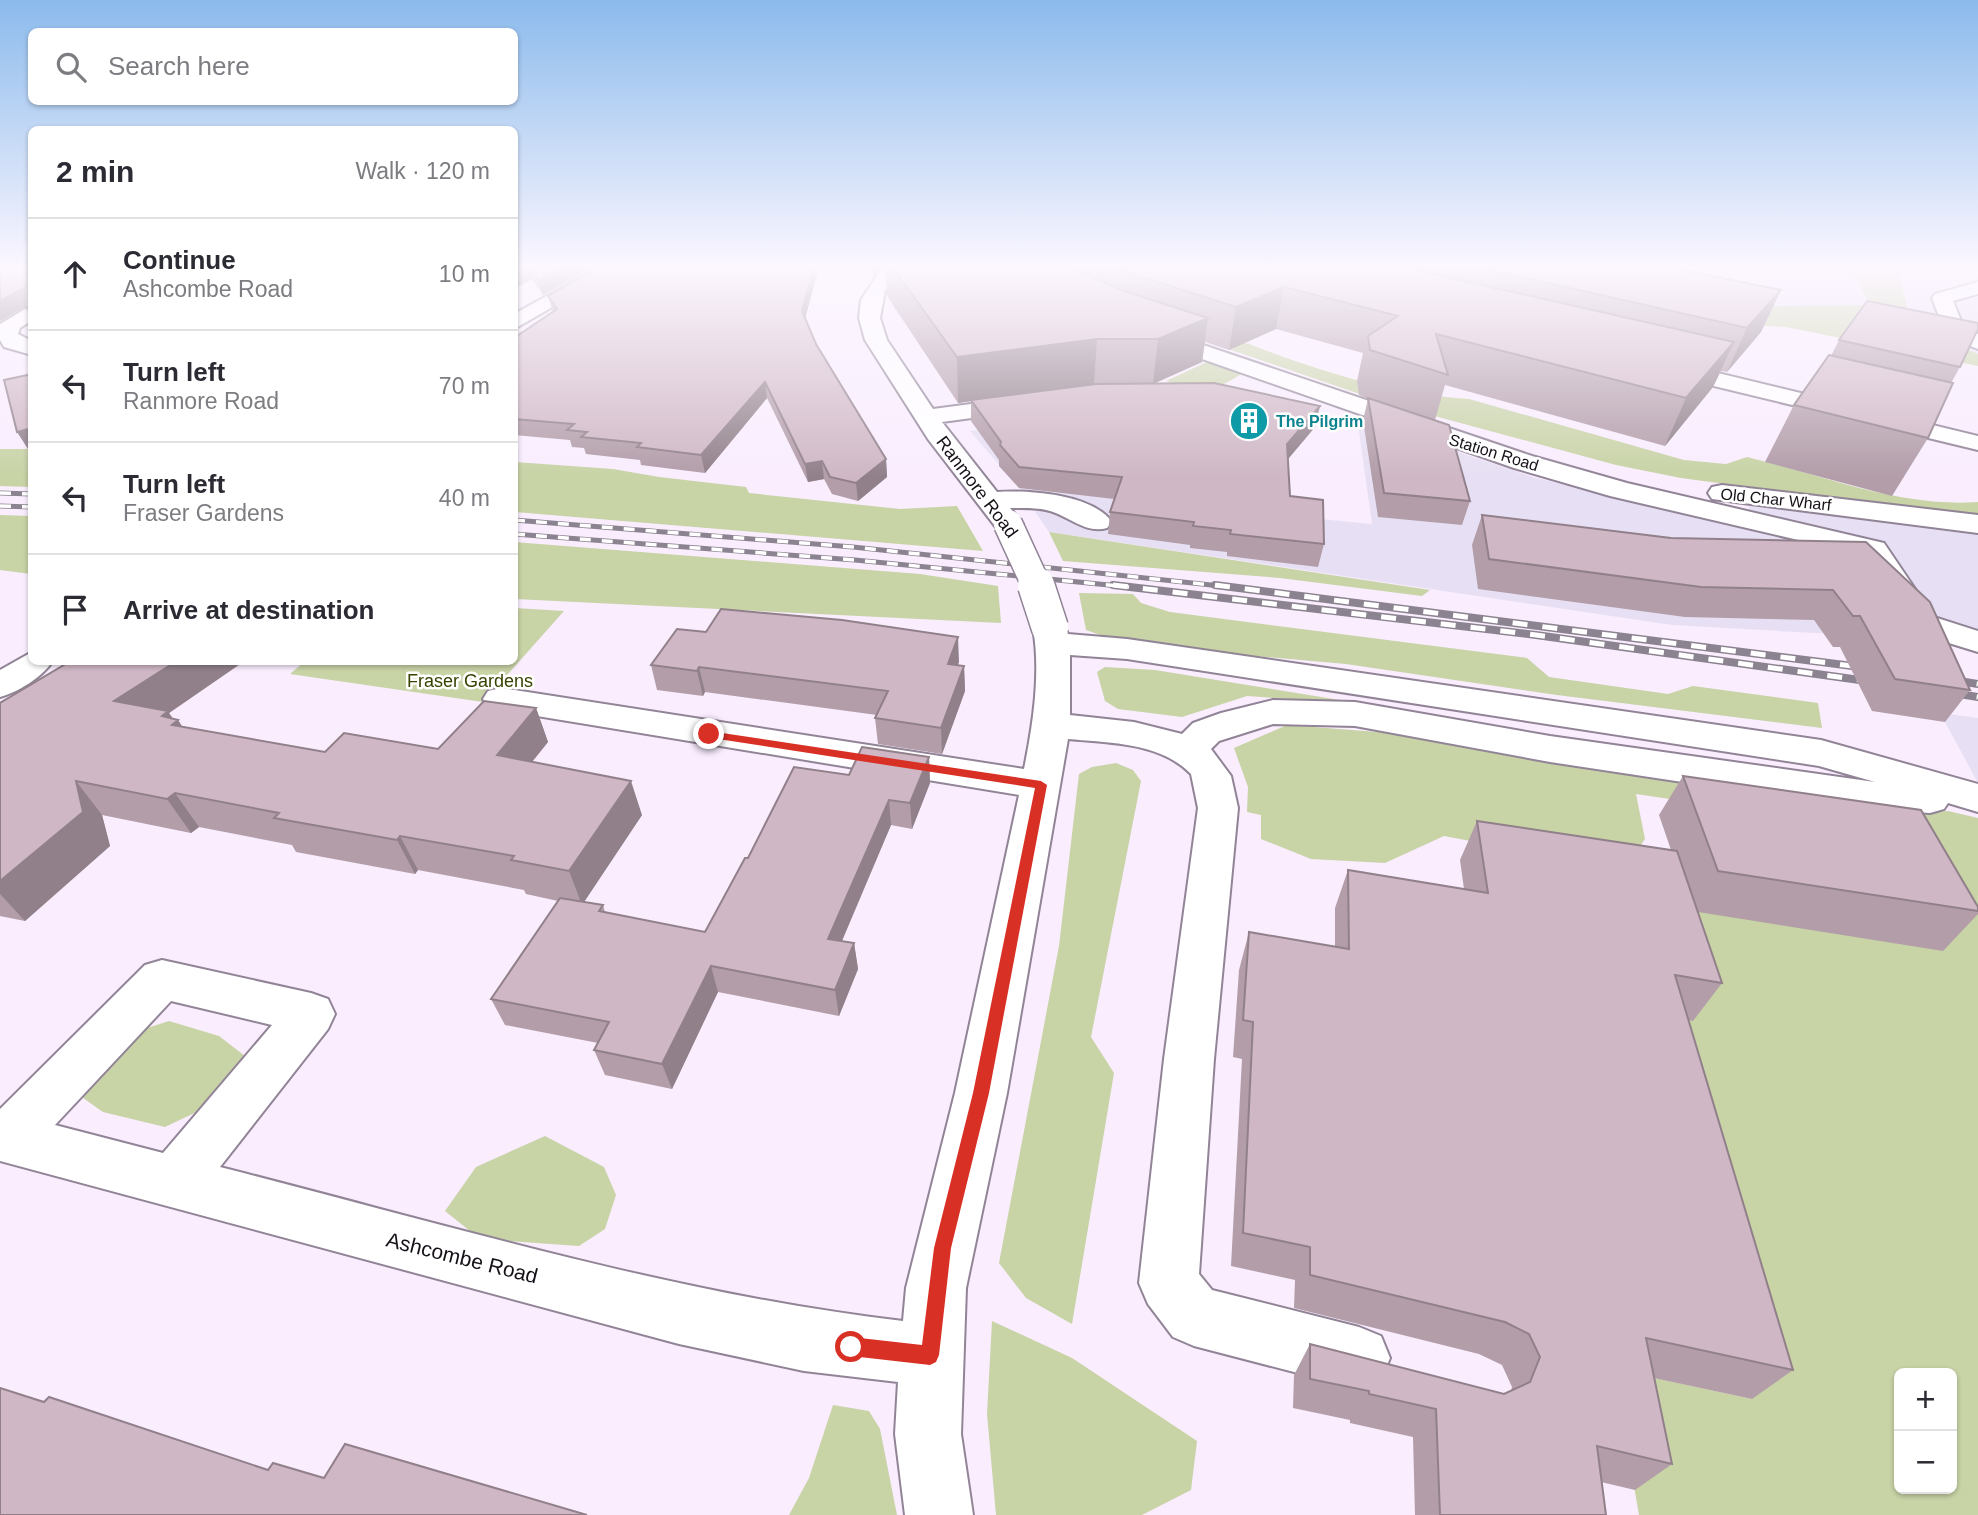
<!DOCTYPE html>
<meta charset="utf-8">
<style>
body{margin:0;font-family:Arial,sans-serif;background:#f2f2f3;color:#2b2b33}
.controls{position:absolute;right:21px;bottom:21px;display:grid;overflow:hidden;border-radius:10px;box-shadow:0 2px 5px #0004}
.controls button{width:63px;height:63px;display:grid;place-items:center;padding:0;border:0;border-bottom:2px solid #e1e1e2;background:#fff;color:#2b2b33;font:35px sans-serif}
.stop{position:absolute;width:21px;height:21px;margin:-16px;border:5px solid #d93025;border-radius:50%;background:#fff}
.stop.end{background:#d93025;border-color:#fff;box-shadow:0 2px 7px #0008}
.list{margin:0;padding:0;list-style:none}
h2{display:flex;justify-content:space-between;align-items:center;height:91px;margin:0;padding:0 28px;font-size:30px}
h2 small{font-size:23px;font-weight:400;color:#7c7c81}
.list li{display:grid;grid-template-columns:46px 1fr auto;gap:21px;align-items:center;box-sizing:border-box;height:112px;padding:0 28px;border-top:2px solid #e1e1e2}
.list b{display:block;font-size:26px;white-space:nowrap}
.list p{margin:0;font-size:23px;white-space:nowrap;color:#7c7c81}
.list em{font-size:23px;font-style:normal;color:#7c7c81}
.icon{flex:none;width:38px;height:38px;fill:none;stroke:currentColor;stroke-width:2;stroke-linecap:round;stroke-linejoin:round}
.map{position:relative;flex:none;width:1978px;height:1515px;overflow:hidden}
.search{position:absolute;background:#fff;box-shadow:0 2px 5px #0004;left:28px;top:28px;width:490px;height:77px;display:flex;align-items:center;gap:18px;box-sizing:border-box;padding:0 24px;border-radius:10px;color:#7c7c81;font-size:26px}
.panel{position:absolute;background:#fff;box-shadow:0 2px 5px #0004;left:28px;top:126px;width:490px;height:539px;border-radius:10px}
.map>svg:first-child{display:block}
.industrial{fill:#e7e0f4}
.green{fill:#c8d3a6;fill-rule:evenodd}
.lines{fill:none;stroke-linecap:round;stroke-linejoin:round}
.minor-casing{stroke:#918497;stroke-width:4}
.major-casing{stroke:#918497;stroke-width:4}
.minor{fill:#fff;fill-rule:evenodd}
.major{fill:#fff;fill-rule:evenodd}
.rail-far1-casing{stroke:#8b838f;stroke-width:5}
.rail-casing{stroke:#8b838f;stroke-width:8}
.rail-far1{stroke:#fff;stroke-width:3.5;stroke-dasharray:11;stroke-linecap:butt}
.rail{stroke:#fff;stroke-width:5;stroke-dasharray:15;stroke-linecap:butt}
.minor-bridge-far1-casing{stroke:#918497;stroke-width:31;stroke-linecap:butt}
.minor-bridge-casing{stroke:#918497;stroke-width:39;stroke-linecap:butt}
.minor-bridge-far1{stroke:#fff;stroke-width:28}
.minor-bridge{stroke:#fff;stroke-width:36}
.wall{fill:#b29da9}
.shaded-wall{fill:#91808a}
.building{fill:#cfb7c5;stroke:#91808a;stroke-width:2}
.route{fill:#d93025}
.labels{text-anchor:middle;stroke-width:5;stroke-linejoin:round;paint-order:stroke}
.far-culture-label{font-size:16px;font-weight:bold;fill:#0d838f;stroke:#fff;text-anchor:start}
.far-street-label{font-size:16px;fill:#161118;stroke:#fff}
.street-label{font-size:18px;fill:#161118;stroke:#fff}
.park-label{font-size:18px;fill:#384100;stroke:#fff}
.near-street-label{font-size:21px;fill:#161118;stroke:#fff}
</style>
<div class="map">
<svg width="1978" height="1515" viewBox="0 0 1978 1515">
<rect width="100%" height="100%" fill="#f9edfe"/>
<!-- industrial -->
<path class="industrial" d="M1524 265H1978V354L1966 352Z
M1092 415 1225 510 1372 524 1357 418 1536 478 1747 527 1750 500 1744 486 1978 518V651L1913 625 1833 634 1672 625 1049 532 1019 488 970 431Z
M1941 713 1978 718V783L1945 722Z"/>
<!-- green -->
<path class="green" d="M1829 265H1978V272L1897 267 1912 327 1978 354V366L1786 327 1746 325 1768 306 1870 305 1854 275Z
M1148 302C1250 346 1357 392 1469 399L1684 460 1726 464 1747 457C1822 475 1900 508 1978 502V518L1681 478 1616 465 1383 402 1138 318Z
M1211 360 1238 369 1241 374C1211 394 1200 390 1166 381Z
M0 449H31V487L0 486Z
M515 462 613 469 659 477 746 487 749 493 900 509 957 506 983 551 515 512Z
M0 515 31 516V574L0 570Z
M1049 532 1430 590 1422 596 1280 578 1063 561Z
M514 542 920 574 998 586 1001 623 515 599Z
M1079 593 1133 594 1141 603 1170 612 1527 658 1549 677 1668 694 1693 686 1818 703 1822 728 1557 695 1346 664 1129 645 1086 630Z
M515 608 564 611 483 702 290 674 304 662H514Z
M1105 667 1155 670 1371 705 1247 696 1182 717 1118 709 1105 701 1097 672Z
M1287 725 1417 735 1822 803 1854 826 1636 794 1645 839 1623 870 1444 836 1385 863 1311 859 1261 839V815L1247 812 1248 787 1234 748Z
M1116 763 1133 770 1141 781 1091 1037 1114 1073 1072 1324 1026 1298 999 1263 1059 946 1079 774 1092 767Z
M1948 811 1978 818V1515H1639L1614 1369 1752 1399 1659 907 1911 813ZM1899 1373H1952V1489H1899Z
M169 1021 219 1036 254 1063 205 1108 165 1127 103 1112 76 1093 126 1035Z
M545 1136 604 1167 616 1195 605 1229 579 1246 480 1239 445 1211 476 1167Z
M992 1321 1072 1358 1197 1441 1191 1490 1142 1515H996L987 1414Z
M833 1405 869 1411 880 1429 897 1515H789L809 1478Z"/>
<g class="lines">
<!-- minor casing -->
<g class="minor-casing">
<path id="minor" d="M884 265H903L885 291 880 318 887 340 933 409 1024 397 1033 399 1036 404 1033 409 1024 411 942 422 997 492C1029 490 1092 494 1112 522L1107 528C1086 534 1070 517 1050 511 1037 507 1023 508 1010 508L1023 524 1018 530 1008 533 998 530 928 439 865 340 859 318 861 300Z
M1978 282V294L1953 301 1964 328 1978 334V349L1947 337 1932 298 1935 294Z
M32 305V320L20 328 18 334 32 341V355L4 347 0 340V324Z
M1153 328 1532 456 1627 483 1884 543 1934 617 1978 631V652L1910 631 1862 555 1610 496 1514 468 1145 339 1142 334 1145 329Z
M1668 361 1978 436V450L1660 373 1656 368 1660 363Z
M1722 485 1978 515V533L1712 499 1708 493 1712 487Z
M1050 618 1062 621 1068 634 1127 639 1821 740 1978 784V812L1948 803 1944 809 1930 813 1862 809 1550 762 1355 726 1273 724 1219 741 1211 749 1231 776 1238 808 1214 1059 1199 1274 1212 1290 1359 1327 1381 1336 1390 1358 1381 1380 1359 1389 1194 1346 1173 1337 1148 1304 1139 1283 1164 1059 1198 808 1191 774C1160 742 1109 743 1068 739L1007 1093 966 1288 961 1434 973 1515H905L895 1434 898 1382 804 1371 679 1344 0 1161V1109L145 965 162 960 311 993 328 999 335 1014 328 1029 220 1167C446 1224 671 1294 903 1321L906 1288 955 1093 1019 795 501 710 488 707 483 699 488 691 501 688 1024 769C1033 724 1041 673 1033 628L1038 621ZM1070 655 1127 659 1819 766 1875 782 1550 736 1355 702 1273 700 1221 713 1193 723 1182 734 1134 722 1070 715ZM171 1001 272 1025 163 1153 55 1125Z"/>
</g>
<!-- major casing -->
<g class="major-casing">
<path id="major" d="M603 265H626L514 329V314Z
M32 652V662H52C41 678 18 692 0 697V670Z"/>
</g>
<!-- minor -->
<use href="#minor" class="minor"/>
<!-- major -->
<use href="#major" class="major"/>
<!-- rail-far1 casing -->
<g class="rail-far1-casing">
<path id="rail-far1" d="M0 493 32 494
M0 506 32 507
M514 520 853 547 1230 587
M514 534 855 560 1129 587"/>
</g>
<!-- rail casing -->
<g class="rail-casing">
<path id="rail" d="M1113 585 1536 635 1874 682
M1215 585 1868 668
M1947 679 1978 684
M1947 692 1978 697"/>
</g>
<!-- rail-far1 -->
<use href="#rail-far1" class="rail-far1"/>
<!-- rail -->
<use href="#rail" class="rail"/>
<!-- minor-bridge-far1 casing -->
<g class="minor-bridge-far1-casing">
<path id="minor-bridge-far1" d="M1008 524 1037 587"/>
</g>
<!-- minor-bridge casing -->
<g class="minor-bridge-casing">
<path id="minor-bridge" d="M1036 585 1050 628"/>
</g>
<!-- minor-bridge-far1 -->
<use href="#minor-bridge-far1" class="minor-bridge-far1"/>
<!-- minor-bridge -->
<use href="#minor-bridge" class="minor-bridge"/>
</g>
<!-- wall -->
<path class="wall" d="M0 265H32V318L25 307 0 321Z
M514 265H597L543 295 532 279Z
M767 265H818V270L805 319 816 344 886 459 887 477 858 501 832 494 824 479 808 482 767 398 705 473 641 465 640 460 586 454 584 448 572 447 570 440 514 435V338L553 312 548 296Z
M866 265H882L874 276Z
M885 265H1658L1781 290 1761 332 1727 372 1721 371 1713 387 1665 446 1445 385 1435 420 1470 501 1462 525 1378 517 1363 420 1368 399 1359 395 1357 381 1363 353 1276 329 1229 350 1205 342 1202 362 1155 383 1315 427 1288 459 1290 496 1324 544 1318 567 1227 556V552L1190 548V545L1108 534 1110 512 1114 499 1019 488 999 466V460L971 421V401L958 403 887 296Z
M1839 340 1960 367 1951 383 1928 438 1892 496 1765 462 1794 405 1831 356Z
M1482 515 1671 538 1866 542 1970 690 1945 722 1872 711 1840 647H1833L1814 620 1685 617 1478 589 1472 545Z
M69 662H243L169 713 173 719 178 720 182 727 325 752 438 749 536 708 548 742 532 762 642 815 584 902 603 905 605 912 705 932 748 858 849 775 929 757 930 783 912 829 891 825 842 941 854 943 858 969 839 1016 718 992 672 1089 605 1075 594 1050 598 1043 505 1025 491 999 558 901 526 894 524 890 418 870 415 874 296 852 292 845 199 827 191 833 102 815 110 846 25 921 0 916V703Z
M959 662 957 665 964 666 965 691 942 754 878 744 875 718 877 715 705 692 703 696 657 690 651 665Z
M1683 776 1978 907V914L1943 951 1698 912 1722 983 1693 1021 1688 1020 1793 1370 1752 1399 1654 1378 1672 1464 1635 1490 1601 1482 1606 1515H1415L1413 1437 1350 1423V1420L1293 1408 1294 1375 1310 1344 1504 1394 1511 1391 1512 1387 1502 1365 1479 1354 1294 1308 1295 1280 1231 1266 1242 1059 1233 1057 1239 970 1249 932 1335 947V908L1348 870 1464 889 1460 860 1477 821 1671 850 1659 815Z"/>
<!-- shaded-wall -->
<path class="shaded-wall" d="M528 265 532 279 514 289V272Z
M568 265H597L543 295 539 281Z
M814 265H818V270L803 326 802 311Z
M873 265H882L874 276Z
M1284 287 1276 329 1229 350 1236 307Z
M24 288 32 303 0 321V301Z
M1781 290 1761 332 1727 372 1747 328Z
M1208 318 1202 362 1153 384 1158 339Z
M1097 339 1094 384 958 403 957 357Z
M1734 342 1713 387 1665 446 1686 398Z
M765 382 767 398 705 473 701 455Z
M1320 406 1315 427 1283 465 1287 444Z
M32 428V448L28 449 17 432Z
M886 459 887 477 858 501 856 483Z
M822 461 824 479 808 482 805 464Z
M958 637 959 662 949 689 948 664Z
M175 662H243L169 713 175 722 178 720 200 754 114 701Z
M964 666 965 691 942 754 941 728Z
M699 667 705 692 703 696 697 671Z
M536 708 548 742 510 789 497 755Z
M929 757 930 783 912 829 910 803Z
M76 781 102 815 110 846 25 921 0 894V881Z
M631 781 642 815 582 905 569 871Z
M175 793 199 827 191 833 167 799Z
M889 800 891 825 832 964 828 939Z
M400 836 418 870 415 874 397 840Z
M854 943 858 969 839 1016 835 990Z
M711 966 718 992 672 1089 662 1064Z"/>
<!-- building -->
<path class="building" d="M0 265H32V307H25L24 288 0 301Z
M514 265H528L514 272Z
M528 265H568L539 281Z
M603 265H814L802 311 816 344 886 459 856 483 830 477 822 461 805 464 765 382 701 455 637 447 641 443 581 437 587 432 567 430 574 424 514 419V338L557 309 548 296Z
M891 265H1063L1124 291 1208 318 1158 339H1097L957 357Z
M1112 265H1393L1734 342 1686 398 1436 334 1448 375 1370 350 1368 336 1398 316 1284 287 1236 307 1142 277Z
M1467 265H1658L1781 290 1747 328Z
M1867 301 1978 323V329L1960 367 1839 340Z
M1829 355 1953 383 1928 438 1794 405Z
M32 374V428L17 432 4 380Z
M1214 383 1320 406 1287 444 1290 496 1323 500 1324 544 1230 534 1231 530 1193 526 1194 522 1110 512 1122 477 1019 467 1000 445 1001 442 971 400 1096 384Z
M1368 398 1449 425 1470 501 1384 493Z
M1482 515 1671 538 1866 542 1930 602 1970 690 1895 679 1860 616H1853L1833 590 1701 587 1489 559Z
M721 609 842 620 958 637 948 664 964 666 941 728 875 718 888 691 699 667 697 671 651 665 677 629 706 632Z
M69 662H175L114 701 168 711 162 716 178 720 172 725 325 752 344 733 438 749 484 701 536 708 497 755 631 781 569 871 511 860 514 856 400 836 397 840 274 818 279 813 175 793 167 799 76 781 83 812 0 881V703Z
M862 747 929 757 910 803 889 800 828 939 854 943 835 990 711 966 662 1064 594 1050 609 1022 491 999 560 898 603 905 599 911 705 932 745 858H748L794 767 849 775Z
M1683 776 1921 810 1978 907V911L1718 871Z
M1477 821 1677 851 1722 983 1675 975 1793 1370 1646 1338 1672 1464 1597 1446 1606 1515H1440L1436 1409 1369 1394V1391L1310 1379V1344L1504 1394 1530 1382 1540 1357 1529 1334 1505 1322 1310 1275V1247L1243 1233 1253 1022 1243 1020 1249 932 1349 949 1348 870 1488 893Z
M0 1388 44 1402 49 1397 268 1470 273 1463 324 1478 345 1444 587 1515H0Z"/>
<!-- sky -->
<linearGradient id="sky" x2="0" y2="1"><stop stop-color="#8bbaec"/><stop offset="0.56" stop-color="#fcf7ff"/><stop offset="1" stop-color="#fcf7ff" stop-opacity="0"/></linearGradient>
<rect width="1978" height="477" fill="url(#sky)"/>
<!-- route -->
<path class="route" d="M709 731 1041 781 1047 785 989 1093 951 1248 939 1355 936 1362 930 1365 851 1356 844 1353 842 1347 844 1340 851 1337 922 1345 934 1248 973 1093 1035 788 705 737V732Z"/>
<!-- icons -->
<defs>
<g id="building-disc" transform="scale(2.0125)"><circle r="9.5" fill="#0f9aa8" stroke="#fff"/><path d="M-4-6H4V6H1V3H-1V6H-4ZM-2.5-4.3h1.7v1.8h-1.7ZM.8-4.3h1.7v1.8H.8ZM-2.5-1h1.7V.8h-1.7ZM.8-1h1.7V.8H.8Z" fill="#fff"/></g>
</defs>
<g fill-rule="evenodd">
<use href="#building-disc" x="1249" y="421"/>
</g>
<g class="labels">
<!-- far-culture labels -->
<g class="far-culture-label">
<text x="1276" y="427">The Pilgrim</text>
</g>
<!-- far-street labels -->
<g class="far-street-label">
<text transform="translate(1494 452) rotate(17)" y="6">Station Road</text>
<text transform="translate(1776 499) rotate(6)" y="6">Old Char Wharf</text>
</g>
<!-- street labels -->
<g class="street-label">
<text transform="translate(977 487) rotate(53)" y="6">Ranmore Road</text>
</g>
<!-- park labels -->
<g class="park-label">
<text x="470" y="687">Fraser Gardens</text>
</g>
<!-- near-street labels -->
<g class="near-street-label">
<text transform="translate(462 1258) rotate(14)" y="7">Ashcombe Road</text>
</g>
</g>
</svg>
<div class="controls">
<button>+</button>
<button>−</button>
</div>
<div class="stop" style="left:851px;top:1347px"></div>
<div class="stop end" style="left:709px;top:734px"></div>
<div class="search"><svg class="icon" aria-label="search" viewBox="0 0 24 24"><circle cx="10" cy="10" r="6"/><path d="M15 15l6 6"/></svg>Search here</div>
<section class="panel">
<h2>2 min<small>Walk · 120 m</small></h2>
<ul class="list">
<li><svg class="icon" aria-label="ahead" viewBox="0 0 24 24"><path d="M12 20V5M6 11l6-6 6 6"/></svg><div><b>Continue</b><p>Ashcombe Road</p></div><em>10 m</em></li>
<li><svg class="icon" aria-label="left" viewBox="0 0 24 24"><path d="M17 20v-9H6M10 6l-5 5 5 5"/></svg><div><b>Turn left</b><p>Ranmore Road</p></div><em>70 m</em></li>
<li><svg class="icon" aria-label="left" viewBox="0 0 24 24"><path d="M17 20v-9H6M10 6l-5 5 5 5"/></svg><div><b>Turn left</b><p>Fraser Gardens</p></div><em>40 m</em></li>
<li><svg class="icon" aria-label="arrive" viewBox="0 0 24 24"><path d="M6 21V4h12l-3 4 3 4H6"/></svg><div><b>Arrive at destination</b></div></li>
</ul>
</section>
</div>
